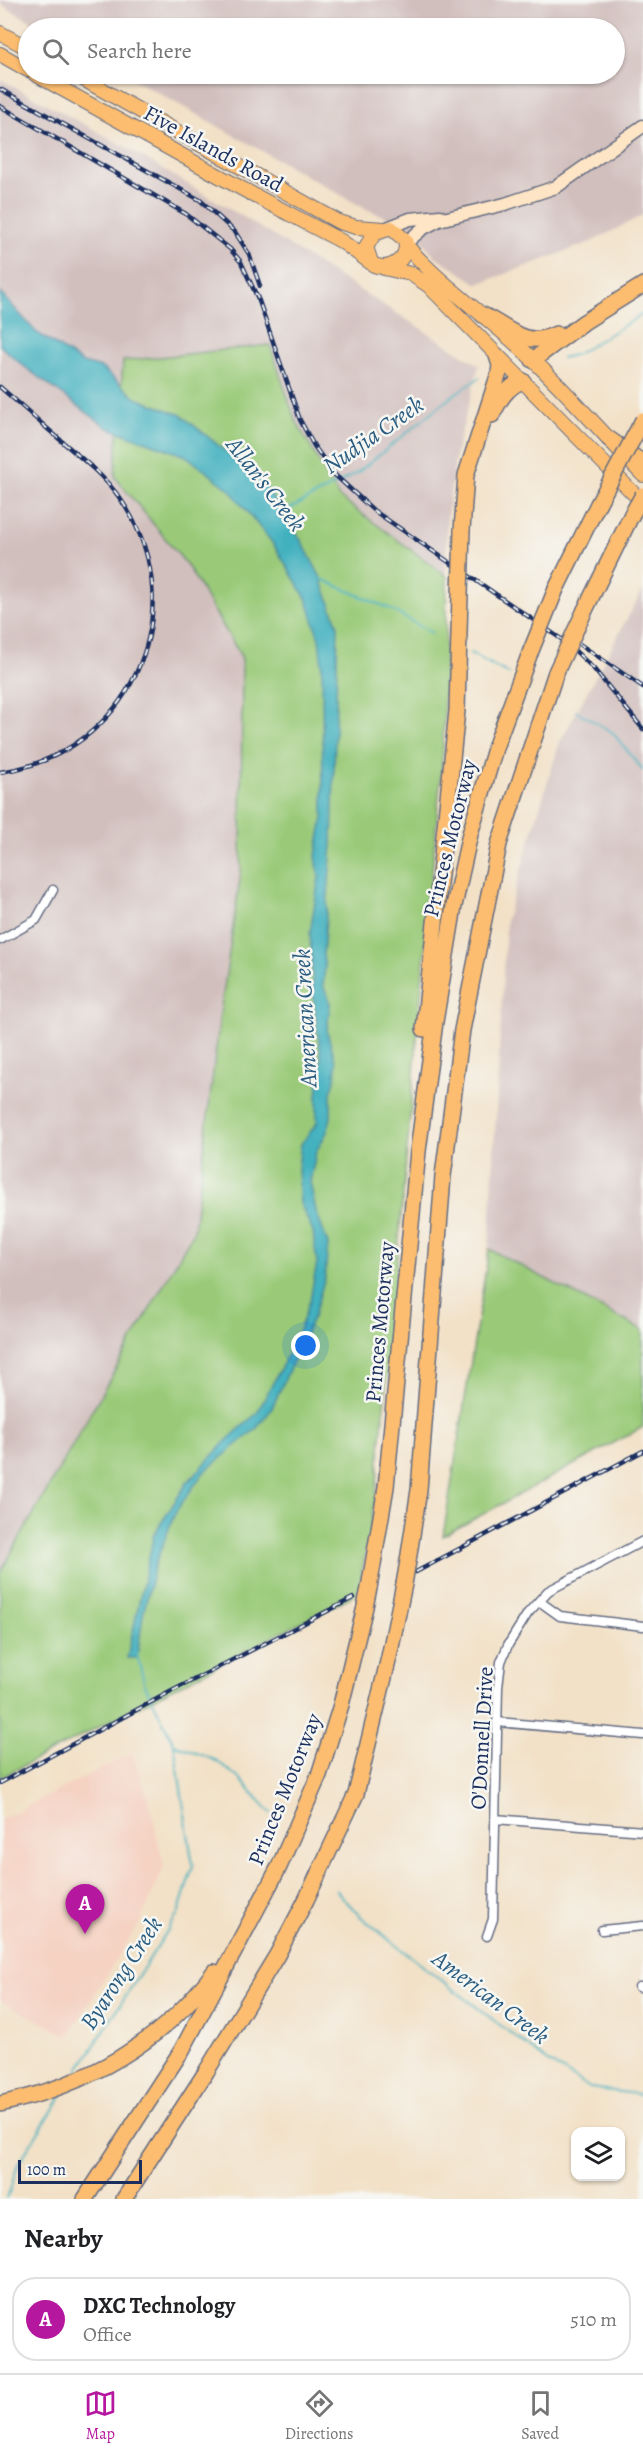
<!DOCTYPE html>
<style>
body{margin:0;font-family:Alegreya,serif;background:#f6f6f6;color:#202124}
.controls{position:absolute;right:18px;bottom:18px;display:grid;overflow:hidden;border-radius:12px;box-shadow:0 2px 4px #0004}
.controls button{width:54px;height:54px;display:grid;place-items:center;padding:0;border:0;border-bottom:2px solid #e0e0e0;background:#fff;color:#202124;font:30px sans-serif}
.scale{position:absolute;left:18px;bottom:15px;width:124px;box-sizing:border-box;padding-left:6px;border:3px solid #1b2f5e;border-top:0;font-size:16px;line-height:21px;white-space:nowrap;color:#1b2f5e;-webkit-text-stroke:4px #f6f6f2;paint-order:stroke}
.you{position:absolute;left:306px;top:1346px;width:21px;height:21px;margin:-15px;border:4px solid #fff;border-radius:50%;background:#1a73e8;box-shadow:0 0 0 9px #1a73e833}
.badge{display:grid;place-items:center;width:39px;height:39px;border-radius:50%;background:#b5179e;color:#fff;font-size:20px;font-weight:700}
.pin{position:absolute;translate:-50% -50px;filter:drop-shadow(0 2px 3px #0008)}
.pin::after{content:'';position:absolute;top:32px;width:21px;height:18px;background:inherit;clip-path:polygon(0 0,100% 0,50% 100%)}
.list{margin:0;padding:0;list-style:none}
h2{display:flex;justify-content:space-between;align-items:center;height:78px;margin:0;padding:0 24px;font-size:26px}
h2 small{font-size:20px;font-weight:400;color:#757577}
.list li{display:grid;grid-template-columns:39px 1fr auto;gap:18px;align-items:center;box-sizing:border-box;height:84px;margin:0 12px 12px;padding:0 12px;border:2px solid #e0e0e0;border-radius:24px}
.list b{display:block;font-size:22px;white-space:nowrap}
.list p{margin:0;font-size:20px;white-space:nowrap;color:#757577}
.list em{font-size:20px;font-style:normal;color:#757577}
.icon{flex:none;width:33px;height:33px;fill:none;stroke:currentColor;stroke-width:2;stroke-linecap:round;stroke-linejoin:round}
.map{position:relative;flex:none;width:643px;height:2199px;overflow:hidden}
.search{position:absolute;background:#fff;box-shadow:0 2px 4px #0004;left:18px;right:18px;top:18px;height:66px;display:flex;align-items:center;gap:15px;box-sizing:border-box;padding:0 21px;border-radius:33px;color:#757577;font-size:22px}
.sheet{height:174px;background:#fff}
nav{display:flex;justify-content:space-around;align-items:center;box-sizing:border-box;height:84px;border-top:2px solid #e0e0e0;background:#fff;font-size:16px;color:#757577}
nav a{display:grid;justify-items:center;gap:3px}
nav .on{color:#b5179e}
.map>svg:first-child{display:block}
.built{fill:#f5d2c2}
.industrial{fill:#d1bfbd}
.green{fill:#9aca78;stroke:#5a7c6b;stroke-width:1.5}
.water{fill:#43b1bf;stroke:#2f708e;stroke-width:1.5}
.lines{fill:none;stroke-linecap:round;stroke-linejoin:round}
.stream{stroke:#43b1bf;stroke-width:2}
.street-casing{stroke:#666d83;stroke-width:11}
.secondary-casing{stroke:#666d83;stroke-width:15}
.primary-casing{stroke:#666d83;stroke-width:16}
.highway-casing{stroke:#666d83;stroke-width:18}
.street{stroke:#fff;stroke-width:8}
.secondary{stroke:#fee5c5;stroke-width:12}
.primary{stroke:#fcbd6f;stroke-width:14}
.highway{stroke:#fcbd6f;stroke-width:15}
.rail-casing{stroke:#1b2f5e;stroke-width:4.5}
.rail{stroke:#f6f6f2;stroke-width:2;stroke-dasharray:7;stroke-linecap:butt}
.highway-bridge-casing{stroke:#666d83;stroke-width:18;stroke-linecap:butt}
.highway-bridge{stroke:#fcbd6f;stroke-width:15}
.labels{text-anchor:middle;stroke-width:5;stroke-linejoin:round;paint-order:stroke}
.street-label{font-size:22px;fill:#1b2f5e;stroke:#f6f6f2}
.water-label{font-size:24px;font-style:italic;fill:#295c80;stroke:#f6f6f2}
</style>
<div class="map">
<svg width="643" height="2199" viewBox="0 0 643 2199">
<rect width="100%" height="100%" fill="#f6f6f2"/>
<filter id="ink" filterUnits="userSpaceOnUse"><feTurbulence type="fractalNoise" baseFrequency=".0167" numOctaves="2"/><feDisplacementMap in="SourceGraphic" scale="12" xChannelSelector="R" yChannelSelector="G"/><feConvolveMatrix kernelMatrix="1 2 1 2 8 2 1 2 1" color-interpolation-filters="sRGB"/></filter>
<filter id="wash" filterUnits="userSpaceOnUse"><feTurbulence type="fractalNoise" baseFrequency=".008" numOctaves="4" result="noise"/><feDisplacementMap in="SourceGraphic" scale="24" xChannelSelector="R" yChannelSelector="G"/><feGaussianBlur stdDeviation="1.35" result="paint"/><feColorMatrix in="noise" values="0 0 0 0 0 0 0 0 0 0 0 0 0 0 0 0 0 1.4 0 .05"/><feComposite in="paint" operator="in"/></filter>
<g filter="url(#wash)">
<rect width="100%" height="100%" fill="#f2e1c7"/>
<!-- built -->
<path class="built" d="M132 1753 150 1804 164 1867 139 1924 68 2036 0 2001V1820Z"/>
<!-- industrial -->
<path class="industrial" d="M0 0H643V215L591 242 478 284 435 256 409 227 366 209 124 74H614V28H43L0 4Z
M0 79 117 142 245 218 479 365 456 452 447 517 443 751 376 1495 0 1775Z
M643 589V1330L489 1249 506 920 559 744Z"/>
<!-- green -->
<path class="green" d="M270 345 295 419 339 497 447 576 443 751 376 1495 358 1593 0 1778V1573L194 1231 220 1015 241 872 242 658 187 565 115 477 123 361Z
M489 1249 643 1330V1427L443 1536Z"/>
<!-- water -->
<path class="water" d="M0 292 36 332 83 363 102 368 136 398 181 415 261 480 301 540 321 578 338 626 332 845 323 955 325 967 323 985 330 1003 327 1032 336 1062 335 1080 331 1093V1118L327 1132 316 1152 310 1182 316 1211 328 1244 325 1277 314 1315 271 1410 256 1429 204 1472 176 1511 155 1564 143 1615 137 1658H127L154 1534 187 1483 225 1442 257 1413 296 1339 310 1300 317 1263 313 1232 300 1203 298 1169 301 1144 317 1123V1096L321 1058 313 995 310 933 319 877 316 856 323 818 322 667 319 639 307 600 274 545 229 489 186 456 108 428 26 368 0 346Z"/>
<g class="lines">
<!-- stream -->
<path class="stream" d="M562 358 577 354 643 314
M282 513 357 473 456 393 479 378
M319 578 390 609 432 633
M470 653 509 674
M576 711 612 732 643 770
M137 1655 145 1685 174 1744 217 1761 241 1780 271 1813
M336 1890 360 1916 397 1946 547 2061 590 2088 643 2095
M78 2071 178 1914 193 1866 174 1744
M7 2199 18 2164 65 2091"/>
</g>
</g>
<g filter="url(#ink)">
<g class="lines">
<!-- street casing -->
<g class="street-casing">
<path id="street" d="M0 940 36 920 53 890
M539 1601 560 1616 643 1626
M497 1722 643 1735
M495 1819 643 1831
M602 1930 643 1926
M487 1936 493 1919 498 1687 501 1662 508 1645 528 1613 548 1591 643 1541
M639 1987H643"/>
</g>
<!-- secondary casing -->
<g class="secondary-casing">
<path id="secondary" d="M387 228 410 219 440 216
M406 243 422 229 439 220 505 204 556 187 643 126"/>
</g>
<!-- primary casing -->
<g class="primary-casing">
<path id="primary" d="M0 33 28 48
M0 54 28 70
M35 74 248 192 341 241 374 265C391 272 410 258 405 240L391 228 374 234 366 247 371 262
M74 74 339 222 356 227 384 229
M406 245C442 287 489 317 529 356 569 394 605 436 643 475
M384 268 411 274 428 285 643 503"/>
</g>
<!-- highway casing -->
<g class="highway-casing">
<path id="highway" d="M483 315C510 328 525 349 556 334
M533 360 584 322 643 285
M492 415C499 401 507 386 523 381
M609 439 643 463
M462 530 466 475 499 373 500 365 497 356
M556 589 598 504
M585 610 632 514
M424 1029 457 711 460 594
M408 1561 419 1490 443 1176 462 1030 499 844 556 672
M369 1588 386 1487 418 1151 435 1022 454 906 470 834 496 745 530 653
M0 2104C86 2086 162 2043 214 1972
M85 2199 182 2050 279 1867 319 1775 341 1705 365 1607
M124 2199 206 2072 277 1955 306 1900 356 1794 389 1657 404 1584"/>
</g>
<!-- street -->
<use href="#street" class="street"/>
<!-- secondary -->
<use href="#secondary" class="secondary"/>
<!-- primary -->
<use href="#primary" class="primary"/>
<!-- highway -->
<use href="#highway" class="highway"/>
<!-- rail casing -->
<g class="rail-casing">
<path id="rail" d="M0 89 200 200 235 232 249 254 260 286
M0 106 186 214 230 249 241 262 259 301 300 420 314 446 335 475 373 510 567 643 593 668 643 729
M0 387C22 406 43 425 65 444 87 463 110 481 125 506 194 615 127 755 0 772
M578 643 643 687
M416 1572 643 1451
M0 1783 170 1692 353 1598"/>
</g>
<!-- rail -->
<use href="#rail" class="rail"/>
<!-- highway-bridge casing -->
<g class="highway-bridge-casing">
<path id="highway-bridge" d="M598 504 643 420
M632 514 643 495
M460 594 462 530
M530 653 556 589
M556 672 585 610
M404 1584 408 1561
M365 1607 369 1588"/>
</g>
<!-- highway-bridge -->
<use href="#highway-bridge" class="highway-bridge"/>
</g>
</g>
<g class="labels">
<!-- street labels -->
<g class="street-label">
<text transform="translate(214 148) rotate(29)" y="8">Five Islands Road</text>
<text transform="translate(449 838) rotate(-76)" y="8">Princes Motorway</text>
<text transform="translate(379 1322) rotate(-85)" y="8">Princes Motorway</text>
<text transform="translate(481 1738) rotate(-87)" y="8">O'Donnell Drive</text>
<text transform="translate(284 1789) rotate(-68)" y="8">Princes Motorway</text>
</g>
<!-- water labels -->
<g class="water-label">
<text transform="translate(373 435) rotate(-35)" y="8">Nudjia Creek</text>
<text transform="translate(266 484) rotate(52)" y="8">Allan's Creek</text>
<text transform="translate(305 1018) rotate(-93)" y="8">American Creek</text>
<text transform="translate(121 1973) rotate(-57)" y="8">Byarong Creek</text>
<text transform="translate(491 1997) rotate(37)" y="8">American Creek</text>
</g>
</g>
</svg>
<div class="controls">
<button><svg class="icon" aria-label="layers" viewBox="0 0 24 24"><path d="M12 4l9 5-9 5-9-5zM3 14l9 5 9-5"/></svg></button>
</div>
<div class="scale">100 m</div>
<div class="you"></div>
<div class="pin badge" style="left:85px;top:1934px">A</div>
<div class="search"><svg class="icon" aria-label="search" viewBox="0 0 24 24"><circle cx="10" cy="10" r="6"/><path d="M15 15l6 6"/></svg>Search here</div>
</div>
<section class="sheet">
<h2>Nearby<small></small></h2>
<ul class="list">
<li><span class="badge">A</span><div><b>DXC Technology</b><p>Office</p></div><em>510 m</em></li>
</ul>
</section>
<nav>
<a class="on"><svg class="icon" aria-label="map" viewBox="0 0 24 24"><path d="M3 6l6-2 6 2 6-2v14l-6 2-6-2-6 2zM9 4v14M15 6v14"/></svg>Map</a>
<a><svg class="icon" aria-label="directions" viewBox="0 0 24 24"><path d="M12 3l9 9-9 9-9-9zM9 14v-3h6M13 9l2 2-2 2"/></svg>Directions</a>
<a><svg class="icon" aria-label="saved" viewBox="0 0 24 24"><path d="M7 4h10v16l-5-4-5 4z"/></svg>Saved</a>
</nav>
